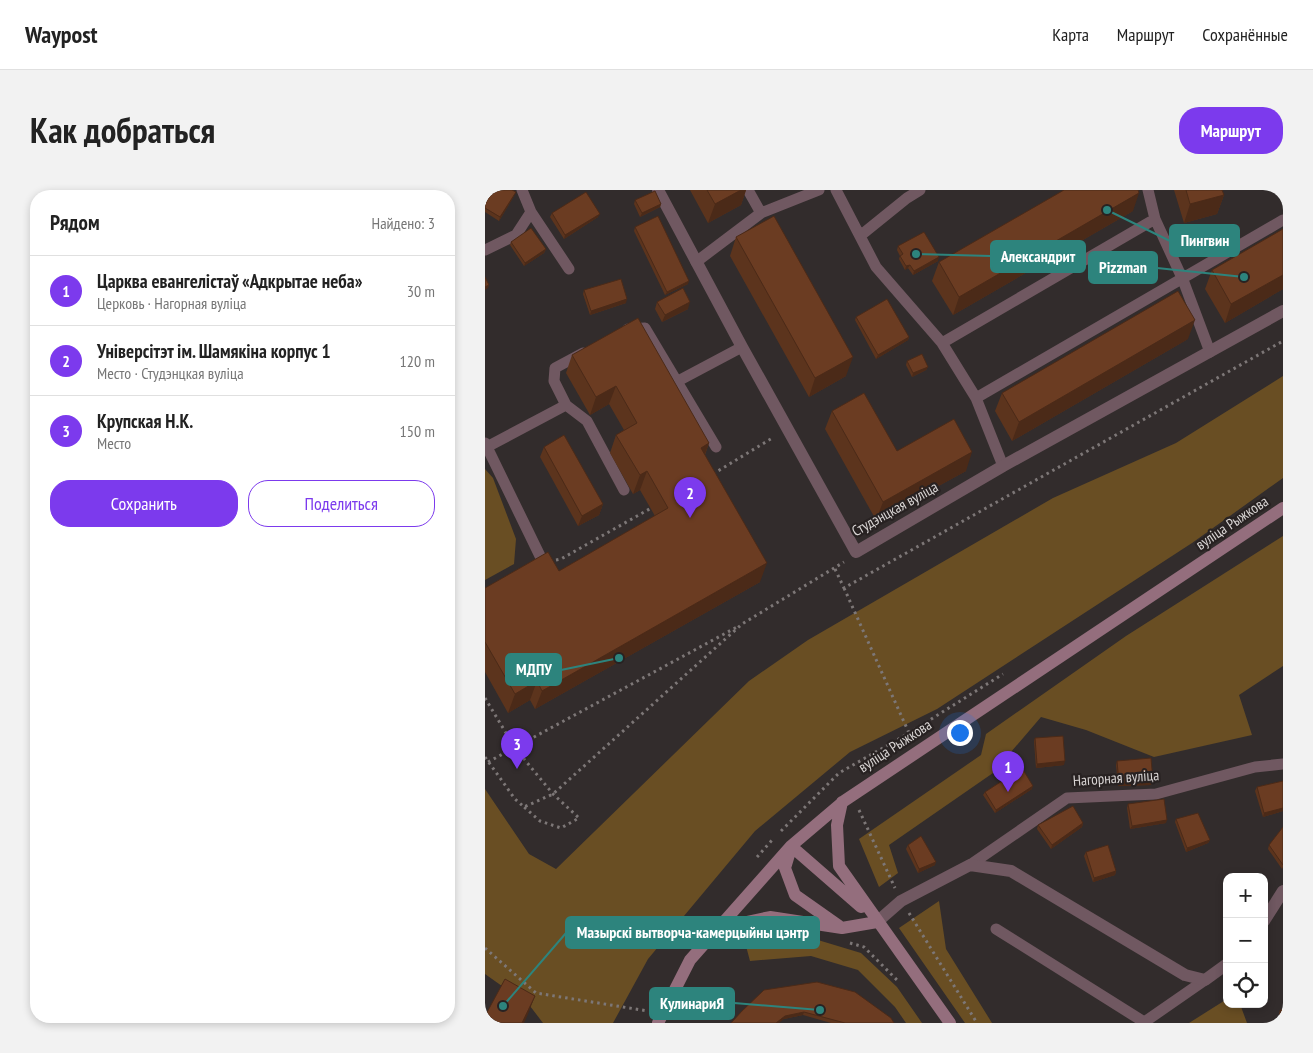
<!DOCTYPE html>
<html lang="ru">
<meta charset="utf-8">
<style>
body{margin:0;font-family:"PT Sans Narrow",sans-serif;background:#f2f2f2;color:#222}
.controls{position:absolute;right:15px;bottom:15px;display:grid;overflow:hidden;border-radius:10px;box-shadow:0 2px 8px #0003}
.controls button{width:45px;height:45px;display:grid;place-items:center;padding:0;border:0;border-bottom:1px solid #e0e0e0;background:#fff;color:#222;font:25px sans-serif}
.you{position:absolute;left:474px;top:542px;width:18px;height:18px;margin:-12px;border:4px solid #fff;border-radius:50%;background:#1a73e8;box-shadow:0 0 0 8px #1a73e833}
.badge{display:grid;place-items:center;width:32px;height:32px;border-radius:50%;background:#7c3aed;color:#fff;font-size:16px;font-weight:700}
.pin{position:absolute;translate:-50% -41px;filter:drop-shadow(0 1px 2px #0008)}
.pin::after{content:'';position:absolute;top:26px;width:18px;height:15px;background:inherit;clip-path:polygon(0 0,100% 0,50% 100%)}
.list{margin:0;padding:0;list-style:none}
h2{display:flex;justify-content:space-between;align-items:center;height:65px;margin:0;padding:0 20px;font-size:21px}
h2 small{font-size:16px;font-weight:400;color:#767676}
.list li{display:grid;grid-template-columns:32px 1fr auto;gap:15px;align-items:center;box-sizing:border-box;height:70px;padding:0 20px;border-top:1px solid #e0e0e0}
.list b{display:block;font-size:19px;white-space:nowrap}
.list p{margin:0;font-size:16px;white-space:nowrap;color:#767676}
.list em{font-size:16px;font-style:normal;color:#767676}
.actions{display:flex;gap:10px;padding:15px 20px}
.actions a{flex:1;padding:11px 0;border:1px solid #7c3aed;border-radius:20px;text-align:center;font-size:18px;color:#7c3aed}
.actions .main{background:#7c3aed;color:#fff}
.icon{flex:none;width:28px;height:28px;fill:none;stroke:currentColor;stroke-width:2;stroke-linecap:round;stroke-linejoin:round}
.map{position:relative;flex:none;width:798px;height:833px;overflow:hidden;border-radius:20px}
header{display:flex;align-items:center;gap:30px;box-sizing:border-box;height:70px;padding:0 25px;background:#fff;border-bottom:1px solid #e0e0e0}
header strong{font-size:24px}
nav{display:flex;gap:28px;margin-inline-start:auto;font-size:18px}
.intro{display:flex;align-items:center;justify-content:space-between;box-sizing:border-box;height:120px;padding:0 30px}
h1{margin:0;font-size:35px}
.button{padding:12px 22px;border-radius:20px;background:#7c3aed;color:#fff;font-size:18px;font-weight:700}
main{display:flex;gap:30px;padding:0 30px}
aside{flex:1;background:#fff;border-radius:20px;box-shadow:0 2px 8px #0003}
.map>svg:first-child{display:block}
.green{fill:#694e23}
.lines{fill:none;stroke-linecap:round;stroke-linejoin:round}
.path{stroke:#7d7777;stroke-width:3;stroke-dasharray:2.5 4;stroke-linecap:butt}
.service{stroke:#705861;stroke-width:11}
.minor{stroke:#705861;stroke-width:12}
.secondary{stroke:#946e7d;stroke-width:12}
.wall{fill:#5c341d}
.shaded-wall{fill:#4b2a18}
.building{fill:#6b3c22;stroke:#4b2a18}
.labels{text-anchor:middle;stroke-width:4.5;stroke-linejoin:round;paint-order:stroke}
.street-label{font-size:15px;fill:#dad6d5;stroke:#282222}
.leader{fill:none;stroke:#2d847d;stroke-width:2}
.callout-dot{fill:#2d847d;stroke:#282222;stroke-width:2}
.callout{fill:#2d847d;stroke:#2d847d;stroke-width:2}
.callout-label{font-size:16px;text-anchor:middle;font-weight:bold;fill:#fff}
</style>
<header>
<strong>Waypost</strong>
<nav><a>Карта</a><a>Маршрут</a><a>Сохранённые</a></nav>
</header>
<div class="intro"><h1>Как добраться</h1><a class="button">Маршрут</a></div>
<main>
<aside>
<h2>Рядом<small>Найдено: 3</small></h2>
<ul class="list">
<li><span class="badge">1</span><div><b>Царква евангелістаў «Адкрытае неба»</b><p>Церковь · Нагорная вуліца</p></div><em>30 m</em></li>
<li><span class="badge">2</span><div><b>Універсітэт ім. Шамякіна корпус 1</b><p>Место · Студэнцкая вуліца</p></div><em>120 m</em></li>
<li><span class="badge">3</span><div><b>Крупская Н.К.</b><p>Место</p></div><em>150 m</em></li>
</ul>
<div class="actions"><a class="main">Сохранить</a><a>Поделиться</a></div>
</aside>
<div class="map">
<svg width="798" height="833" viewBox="0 0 798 833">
<rect width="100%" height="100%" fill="#322c2c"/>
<!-- green -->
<path class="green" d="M798 186V288L707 353 452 519 365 562 270 641 163 769 128 833H58L45 816 0 784V599L44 664 71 679 264 491 323 450 568 308 691 253Z
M0 279 8 288 31 349 29 374 0 390Z
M798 346V476L754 505 767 545 669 567 601 540 556 527 508 583 404 655 413 683 394 697 374 649 496 565 501 544 641 446Z
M454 711 461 759 507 833H480L414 738Z
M283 744 323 747 376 763 412 797 437 833H421L410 817 373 780 326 766 265 771 261 756Z
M742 809V814H755L762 833H704Z"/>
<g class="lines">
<!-- path -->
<path class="path" d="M228 284 289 247
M71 370 76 369 168 317
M350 379 359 398 798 151
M359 398 424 543
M0 508 30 558 68 604 94 628 76 638 55 631 39 617
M0 567 30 609 39 617 68 604 257 434 359 372
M3 572 252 437
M374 620 410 698
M296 641 354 583 424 543 518 484
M272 667 288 649
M424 723 492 833
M365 753 379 757 414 792
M0 758 51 803 163 821"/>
<!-- service -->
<path class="service" d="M37 0 46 22 84 79
M263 0 276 23
M351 0 391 77 457 153 670 29
M663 0 670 29 698 90 725 162
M375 46 422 8 435 0
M0 60 31 45 46 22
M211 72 276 23 334 0
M143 139 160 138 231 257
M457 153 491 208 518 276
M193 191 257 157
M491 208 798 30
M81 215 102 231 139 300
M0 253 57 370
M2 257 81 215 69 191 70 178 98 163
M485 675 582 608 671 604 770 577 798 574
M511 739 659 832
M658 833 720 790"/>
<!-- minor -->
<path class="minor" d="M173 0 257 157 371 362 518 276 798 121
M779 731 798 701
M392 732 416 711 485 675 526 681 700 785 720 790 742 774"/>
<!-- secondary -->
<path class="secondary" d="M357 612 352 635 354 676 465 833
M306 656 376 717
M306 658 300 678 310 705 354 736
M228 752 252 734 285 727 357 738 392 732
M173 833 205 770 306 656 359 611 798 318"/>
</g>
<!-- wall -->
<path class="wall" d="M205 0H261L256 15 223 33Z
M689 0H737L739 5 732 24 699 33Z
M29 6 14 31 0 22V7Z
M150 10 176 14 175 17 155 27 149 14Z
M648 21 468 125 447 91 454 72Z
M67 23 113 27 79 49 65 27Z
M150 37 203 94 180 105 149 41Z
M798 39V99L740 133 720 99 727 80Z
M251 47 361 186 324 207 245 66Z
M26 52 61 59 59 63 39 76 25 55Z
M413 56 453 71 428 85 423 78 420 80 414 69 415 66 412 60Z
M99 100 141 113 105 125 98 104Z
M172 112 203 119 177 132 170 119Z
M371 127 424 147 423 150 391 169 370 130Z
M703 149 527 251 510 221 517 203Z
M87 165 224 253 220 265 275 392 50 519 45 510 23 523 0 482V398L74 381 170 326 155 300 148 304 125 263 131 245 139 240 124 214 105 225 81 183Z
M422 171 443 177 441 180 427 187 421 175Z
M347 221 412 261 481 281 391 330 340 239Z
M59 257 118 314 114 325 93 336 55 267Z
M550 548 579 575 551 578 549 551Z
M632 571 668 591 666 595 633 596 631 575Z
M798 591V621L778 627 770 601 772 597Z
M547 599 510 623 498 605 500 602Z
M643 614 681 633 645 639 642 618Z
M691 629 725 650 723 653 701 662 690 632Z
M598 633 597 637 566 659 552 639 553 635Z
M798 637V677L797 679 783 659 784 655Z
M423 655 450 675 433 683 421 659Z
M601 662 631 681 630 685 608 692 599 666Z
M279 800 409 833H346L318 825 299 829Z
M795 820H798V833H796L794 824Z"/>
<!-- shaded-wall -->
<path class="shaded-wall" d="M256 0H261L256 15 223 33 230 14Z
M31 2 29 6 14 31 15 27Z
M654 3 648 21 468 125 474 107Z
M739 5 732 24 699 33 705 14Z
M176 14 175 17 155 27 157 23Z
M115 24 113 27 79 49 80 45Z
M61 59 59 63 39 76 40 73Z
M454 67 453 71 428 85 429 81Z
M425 75 423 78 420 80 421 76Z
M798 85V99L740 133 746 114Z
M204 91 203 94 180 105 182 102Z
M4 95 3 98 0 100V97Z
M142 109 141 113 105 125 106 121Z
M205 112 203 119 177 132 180 125Z
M710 130 703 149 527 251 534 232Z
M424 147 423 150 391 169 393 165Z
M368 167 361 186 324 207 330 188Z
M443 177 441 180 427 187 428 183Z
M131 196 124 214 105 225 111 207Z
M224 253 217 272 216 258Z
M487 262 481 281 391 330 398 312Z
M162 281 155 300 148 304 155 285Z
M118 314 114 325 93 336 97 326Z
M282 373 275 392 50 519 57 501Z
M52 491 45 510 23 523 30 504Z
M580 571 579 575 551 578 552 574Z
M668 591 666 595 633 596 634 593Z
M548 596 547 599 510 623 511 620Z
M798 618V621L778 627 779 623Z
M682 630 681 633 645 639 647 636Z
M598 633 597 637 566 659 567 655Z
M725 650 723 653 701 662 702 658Z
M451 672 450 675 433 683 434 679Z
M631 681 630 685 608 692 609 688Z
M50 806 43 824 39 833H37Z
M319 822 318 825 299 829 294 833H291L300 826Z"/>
<!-- building -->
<path class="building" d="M4 0H27L31 2 15 27 0 18V7Z
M222 0H256L230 14Z
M579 0H653L654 3 474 107 454 72Z
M701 0H737L739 5 705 14Z
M170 1 176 14 157 23 150 10Z
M101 2 115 24 80 45 67 23Z
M173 26 204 91 182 102 150 37Z
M289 26 368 167 330 188 251 47Z
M46 38 61 59 40 73 26 52Z
M798 39V85L746 114 727 80Z
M439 42 454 67 429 81 425 75 421 76 415 66 418 64 413 56Z
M0 87 4 95 0 97Z
M136 89 142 109 106 121 99 100Z
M198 98 205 112 180 125 172 112Z
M693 101 710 130 534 232 517 203Z
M402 109 424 147 393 165 371 127Z
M153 128 224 253 216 258 282 373 57 501 52 491 30 504 0 452V398L63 362 74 381 183 318 162 281 155 285 131 245 152 233 131 196 111 207 87 165Z
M437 164 443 177 428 183 422 171Z
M379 203 412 261 469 229 487 262 398 312 347 221Z
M79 245 118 314 97 326 59 257Z
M578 546 580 571 552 574 550 548Z
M666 568 668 591 634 593 632 571Z
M537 578 548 596 511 620 500 602Z
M798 591V618L779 623 772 597Z
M679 609 682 630 647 636 643 614Z
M588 616 598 633 567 655 553 635Z
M713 623 725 650 702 658 691 629Z
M798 637V675L784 655Z
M436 646 451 672 434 679 423 655Z
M623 655 631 681 609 688 601 662Z
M20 789 50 806 37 833H0V826Z
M332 792 370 802 406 828 409 833H360L319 822 300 826 291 833H246L257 821 279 800Z
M795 820H798V831Z"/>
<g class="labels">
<!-- street labels -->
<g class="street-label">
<text transform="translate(410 319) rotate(-29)" y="5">Студэнцкая вуліца</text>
<text transform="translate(747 333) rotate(-34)" y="5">вуліца Рыжкова</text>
<text transform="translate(410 556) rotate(-33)" y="5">вуліца Рыжкова</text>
<text transform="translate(631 588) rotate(-4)" y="5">Нагорная вуліца</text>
</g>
</g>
<!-- callouts -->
<path class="leader" d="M622 20L685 51M431 64L506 66M759 87L672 78M134 468L76 480M18 816L81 743M335 820L249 813"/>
<g class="callout-dot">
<circle cx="622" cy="20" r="5"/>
<circle cx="431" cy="64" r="5"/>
<circle cx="759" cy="87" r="5"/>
<circle cx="134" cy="468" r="5"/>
<circle cx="18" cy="816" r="5"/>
<circle cx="335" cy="820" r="5"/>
</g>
<g class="callout">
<rect x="685" y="35" width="69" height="31" rx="5"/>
<rect x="506" y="51" width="94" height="31" rx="5"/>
<rect x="604" y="62" width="68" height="31" rx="5"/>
<rect x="21" y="464" width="55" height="31" rx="5"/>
<rect x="81" y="727" width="253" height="31" rx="5"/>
<rect x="165" y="798" width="84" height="31" rx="5"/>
</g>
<g class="callout-label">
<text x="720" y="56">Пингвин</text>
<text x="553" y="72">Александрит</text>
<text x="638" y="83">Pizzman</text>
<text x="49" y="485">МДПУ</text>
<text x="208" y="748">Мазырскі вытворча-камерцыйны цэнтр</text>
<text x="207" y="819">КулинариЯ</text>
</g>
</svg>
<div class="controls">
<button>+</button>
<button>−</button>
<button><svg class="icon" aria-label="locate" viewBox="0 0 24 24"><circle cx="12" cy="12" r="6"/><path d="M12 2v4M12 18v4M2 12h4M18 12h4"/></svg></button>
</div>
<div class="you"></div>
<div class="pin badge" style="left:523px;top:602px">1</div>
<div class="pin badge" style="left:205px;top:328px">2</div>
<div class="pin badge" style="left:32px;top:579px">3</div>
</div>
</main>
